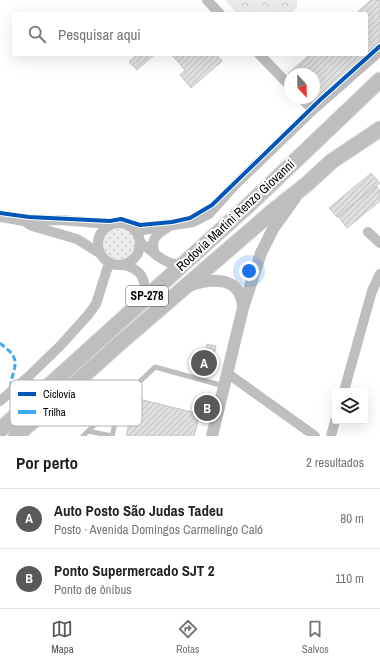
<!DOCTYPE html>
<html lang="pt">
<meta charset="utf-8">
<style>
body{margin:0;font-family:"Archivo Narrow",sans-serif;background:#f2f2f2;color:#222}
.controls{position:absolute;right:12px;bottom:12px;display:grid;overflow:hidden;border-radius:4px;box-shadow:0 4px 16px #0002}
.controls button{width:36px;height:36px;display:grid;place-items:center;padding:0;border:0;border-bottom:1px solid #e0e0e0;background:#fff;color:#222;font:20px sans-serif}
.compass{position:absolute;left:284px;top:68px;width:36px;height:36px;border-radius:50%;background:#fff;box-shadow:0 4px 16px #0002;rotate:158deg}
.you{position:absolute;left:249px;top:271px;width:14px;height:14px;margin:-10px;border:3px solid #fff;border-radius:50%;background:#1a73e8;box-shadow:0 0 0 6px #1a73e833}
.badge{display:grid;place-items:center;width:26px;height:26px;border-radius:50%;background:#595959;color:#fff;font-size:13px;font-weight:700}
.pin{position:absolute;translate:-50% -50%;border:2px solid #fff;box-shadow:0 1px 4px #0006}
.list{margin:0;padding:0;list-style:none}
h2{display:flex;justify-content:space-between;align-items:center;height:52px;margin:0;padding:0 16px;font-size:17px}
h2 small{font-size:13px;font-weight:400;color:#767676}
.list li{display:grid;grid-template-columns:26px 1fr auto;gap:12px;align-items:center;box-sizing:border-box;height:60px;padding:0 16px;border-top:1px solid #e0e0e0}
.list b{display:block;font-size:15px;white-space:nowrap}
.list p{margin:0;font-size:13px;white-space:nowrap;color:#767676}
.list em{font-size:13px;font-style:normal;color:#767676}
.icon{flex:none;width:22px;height:22px;fill:none;stroke:currentColor;stroke-width:2;stroke-linecap:round;stroke-linejoin:round}
.map{position:relative;flex:none;width:380px;height:436px;overflow:hidden}
.search{position:absolute;background:#fff;box-shadow:0 4px 16px #0002;left:12px;right:12px;top:12px;height:44px;display:flex;align-items:center;gap:10px;box-sizing:border-box;padding:0 14px;border-radius:4px;color:#767676;font-size:15px}
.sheet{height:172px;background:#fff}
nav{display:flex;justify-content:space-around;align-items:center;box-sizing:border-box;height:56px;border-top:1px solid #e0e0e0;background:#fff;font-size:11px;color:#767676}
nav a{display:grid;justify-items:center;gap:2px}
nav .on{color:#595959}
.map>svg:first-child{display:block}
.grass{fill:url(#grass-dots)}
.forest{fill:url(#forest-crowns)}
.building{fill:url(#building-hatch);stroke:#c6c6c6}
.lines{fill:none;stroke-linecap:round;stroke-linejoin:round}
.primary-casing{stroke:#dbdbdb;stroke-width:17}
.service{stroke:#bebebe;stroke-width:5}
.minor{stroke:#bebebe;stroke-width:10}
.tertiary{stroke:#bebebe;stroke-width:12}
.primary{stroke:#bebebe;stroke-width:15}
.quiet{stroke:#3fa9f5;stroke-width:3;stroke-dasharray:6 3;stroke-linecap:butt}
.cycleway-casing{stroke:#fff;stroke-width:6}
.cycleway{stroke:#0057b8;stroke-width:4}
.labels{text-anchor:middle;stroke-width:4;stroke-linejoin:round;paint-order:stroke}
.shield{fill:#fff;stroke:#4c4c4c;stroke-width:1}
.shield-label{font-size:12px;font-weight:bold;fill:#000}
.street-label{font-size:13px;fill:#000;stroke:#fff}
.key{fill:#fff;stroke:#b2b2b2;stroke-width:1}
.key-label{font-size:11px;fill:#000}
</style>
<div class="map">
<svg width="380" height="436" viewBox="0 0 380 436">
<defs>
<pattern id="grass-dots" width="8" height="8" patternUnits="userSpaceOnUse"><rect width="8" height="8" fill="#ebebeb"/><path d="M2 2h.1M6 6h.1" fill="none" stroke="#c8c8c8" stroke-width="1.8" stroke-linecap="round"/></pattern>
<pattern id="forest-crowns" width="20" height="18" patternUnits="userSpaceOnUse"><rect width="20" height="18" fill="#ebebeb"/><path d="M2 6a3 3 0 1 1 6 0M12 15a3 3 0 1 1 6 0" fill="none" stroke="#c8c8c8"/></pattern>
<pattern id="building-hatch" width="6" height="6" patternUnits="userSpaceOnUse"><rect width="6" height="6" fill="#dfdfdf"/><path d="M-1 1l2-2M0 6l6-6M5 7l2-2" fill="none" stroke="#bebebe"/></pattern>
</defs>
<rect width="100%" height="100%" fill="#fff"/>
<!-- grass -->
<path class="grass" d="M101 244a18 18 0 1 1 36 0a18 18 0 1 1-36 0Z"/>
<!-- forest -->
<path class="forest" d="M225 0H297V6L292 14H237Z"/>
<!-- building -->
<path class="building" d="M371 0H380V44L313 103 309 98H314V74H290V77L288 74 310 54H366V14H355Z
M138 54H151L153 56 137 70 129 62Z
M171 54H186L187 56 189 54H216L222 61 191 88 180 75 185 70Z
M371 173 380 183 337 217 329 208Z
M376 186 380 191V201L347 228 338 216Z
M207 344 216 346 209 377 193 373 199 351 205 352Z
M135 398 200 414 194 436H126Z"/>
<g class="lines">
<!-- primary casing -->
<g class="primary-casing">
<path id="primary" d="M0 430 253 201 380 80
M16 436 120 343 273 211 307 184 332 161 380 129"/>
</g>
<!-- service -->
<path class="service" d="M88 431 112 436
M83 436 155 367 224 386
M112 436 121 400"/>
<!-- minor -->
<path class="minor" d="M207 0 220 14
M259 54 290 86
M301 98 313 110
M0 217 24 221 60 220 111 224
M98 244a21 21 0 1 1 42 0a21 21 0 1 1-42 0Z
M27 223 32 226 77 239 101 254
M137 231 193 222 209 214 235 185 313 110 380 51
M368 232 380 243
M141 243C155 253 163 264 182 265
M155 253C149 241 157 233 167 228
M124 265C143 270 144 279 147 297
M227 373 315 436
M344 391 372 291 380 274
M0 401 28 377 60 346 88 315 96 304 109 263
M331 436 335 421"/>
<!-- tertiary -->
<path class="tertiary" d="M188 286C210 278 241 275 243 307
M212 436 243 308 261 253 273 229 295 198"/>
<!-- primary -->
<use href="#primary" class="primary"/>
<!-- quiet -->
<path class="quiet" d="M0 343C4 347 9 350 12 354 21 366 7 379 12 391"/>
<!-- cycleway casing -->
<g class="cycleway-casing">
<path id="cycleway" d="M0 213 29 217 110 221 121 219 140 225 172 222 190 218 212 205 320 100 380 46"/>
</g>
<!-- cycleway -->
<use href="#cycleway" class="cycleway"/>
</g>
<g class="labels">
<!-- shield labels -->
<rect class="shield" x="126" y="286" width="42" height="20" rx="3"/>
<g class="shield-label">
<text x="147" y="300">SP-278</text>
</g>
<!-- street labels -->
<g class="street-label">
<text transform="translate(235 215) rotate(-43)" y="5">Rodovia Martini Renzo Giovanni</text>
</g>
</g>
<!-- legend -->
<rect x="10" y="380" width="132" height="46" rx="6" class="key"/>
<rect x="18" y="392" width="18" height="4" fill="#0057b8"/>
<rect x="18" y="410" width="18" height="4" fill="#3fa9f5"/>
<g class="key-label">
<text x="43" y="398">Ciclovia</text>
<text x="43" y="416">Trilha</text>
</g>
</svg>
<div class="controls">
<button><svg class="icon" aria-label="layers" viewBox="0 0 24 24"><path d="M12 4l9 5-9 5-9-5zM3 14l9 5 9-5"/></svg></button>
</div>
<svg class="compass" viewBox="-18 -18 36 36"><path d="M0-13l5 13h-10z" fill="#e53935"/><path d="M0 13l5-13h-10z" fill="#767676"/></svg>
<div class="you"></div>
<div class="pin badge" style="left:204px;top:363px">A</div>
<div class="pin badge" style="left:207px;top:408px">B</div>
<div class="search"><svg class="icon" aria-label="search" viewBox="0 0 24 24"><circle cx="10" cy="10" r="6"/><path d="M15 15l6 6"/></svg>Pesquisar aqui</div>
</div>
<section class="sheet">
<h2>Por perto<small>2 resultados</small></h2>
<ul class="list">
<li><span class="badge">A</span><div><b>Auto Posto São Judas Tadeu</b><p>Posto · Avenida Domingos Carmelingo Caló</p></div><em>80 m</em></li>
<li><span class="badge">B</span><div><b>Ponto Supermercado SJT 2</b><p>Ponto de ônibus</p></div><em>110 m</em></li>
</ul>
</section>
<nav>
<a class="on"><svg class="icon" aria-label="map" viewBox="0 0 24 24"><path d="M3 6l6-2 6 2 6-2v14l-6 2-6-2-6 2zM9 4v14M15 6v14"/></svg>Mapa</a>
<a><svg class="icon" aria-label="directions" viewBox="0 0 24 24"><path d="M12 3l9 9-9 9-9-9zM9 14v-3h6M13 9l2 2-2 2"/></svg>Rotas</a>
<a><svg class="icon" aria-label="saved" viewBox="0 0 24 24"><path d="M7 4h10v16l-5-4-5 4z"/></svg>Salvos</a>
</nav>
